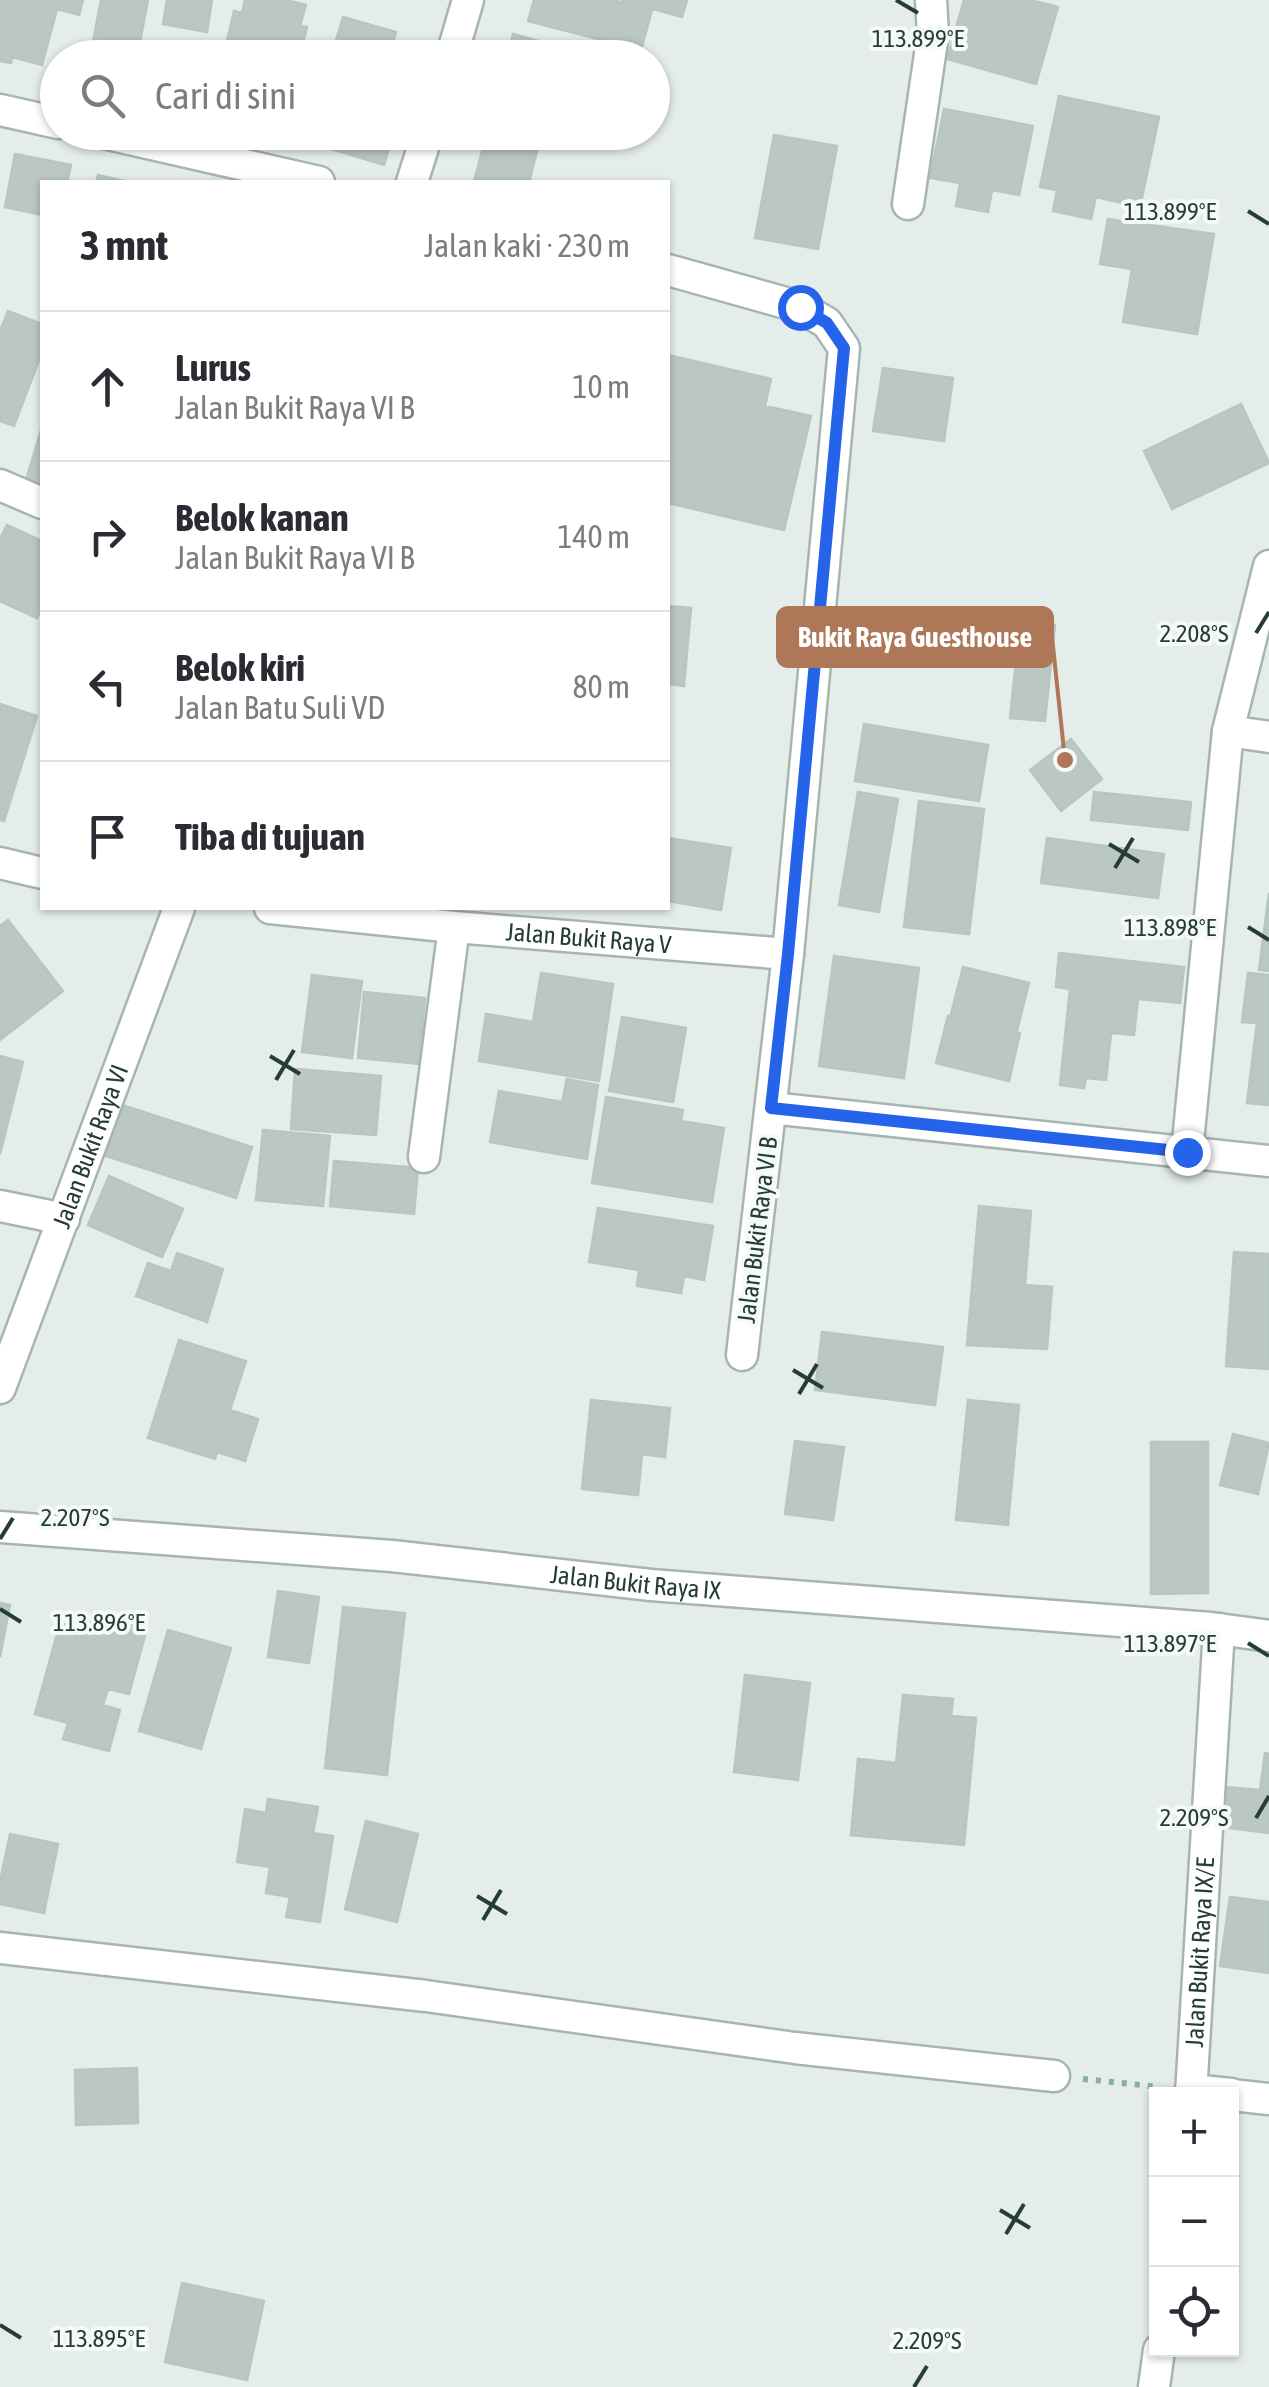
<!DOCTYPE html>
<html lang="id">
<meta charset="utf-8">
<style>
body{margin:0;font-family:"Asap Condensed",sans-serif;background:#f2f2f3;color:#2b2b33}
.controls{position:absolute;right:30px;bottom:30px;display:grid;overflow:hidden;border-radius:0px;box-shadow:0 2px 8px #0004}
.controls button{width:90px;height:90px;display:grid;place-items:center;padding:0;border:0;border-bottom:2px solid #e1e1e2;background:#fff;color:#2b2b33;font:50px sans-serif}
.stop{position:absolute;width:30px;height:30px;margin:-22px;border:8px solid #2563eb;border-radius:50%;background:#fff}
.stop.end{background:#2563eb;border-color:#fff;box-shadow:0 2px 10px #0008}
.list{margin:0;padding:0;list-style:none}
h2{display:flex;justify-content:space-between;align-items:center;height:130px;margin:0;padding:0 40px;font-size:42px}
h2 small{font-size:32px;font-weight:400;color:#7c7c81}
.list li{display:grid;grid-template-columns:65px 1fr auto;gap:30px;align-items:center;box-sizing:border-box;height:150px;padding:0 40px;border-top:2px solid #e1e1e2}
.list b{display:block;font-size:38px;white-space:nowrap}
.list p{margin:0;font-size:32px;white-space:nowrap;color:#7c7c81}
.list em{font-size:32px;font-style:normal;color:#7c7c81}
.icon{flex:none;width:55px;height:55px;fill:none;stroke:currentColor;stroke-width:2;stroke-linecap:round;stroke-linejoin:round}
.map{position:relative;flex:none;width:1269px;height:2387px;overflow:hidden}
.search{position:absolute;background:#fff;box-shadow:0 2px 8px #0004;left:40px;top:40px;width:630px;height:110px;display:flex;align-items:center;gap:25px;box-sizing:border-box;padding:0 35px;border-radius:55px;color:#7c7c81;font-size:38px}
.panel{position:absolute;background:#fff;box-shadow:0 2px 8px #0004;left:40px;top:180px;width:630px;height:730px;border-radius:0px}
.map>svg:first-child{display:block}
.building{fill:#bac7c3;stroke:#b7c6c1;stroke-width:2.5}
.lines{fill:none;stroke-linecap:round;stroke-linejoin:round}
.minor-casing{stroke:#a7b5b1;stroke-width:35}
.path{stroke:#87aea5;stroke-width:6;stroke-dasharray:5 8;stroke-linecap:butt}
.minor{stroke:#fff;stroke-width:30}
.route{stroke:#2563eb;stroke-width:12}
.ticks{fill:none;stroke:#253d39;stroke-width:4}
.labels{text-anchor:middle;stroke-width:8;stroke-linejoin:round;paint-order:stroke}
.street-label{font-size:25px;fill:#253d39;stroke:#f5f9f7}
.ticks-label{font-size:25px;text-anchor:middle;fill:#253d39;stroke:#f5f9f7;stroke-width:8;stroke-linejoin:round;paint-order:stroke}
.leader{fill:none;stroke:#ae7858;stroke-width:4}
.callout-dot{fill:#ae7858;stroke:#f5f9f7;stroke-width:4}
.callout{fill:#ae7858;stroke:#ae7858;stroke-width:4}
.callout-label{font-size:28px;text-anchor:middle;font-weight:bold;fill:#fff}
</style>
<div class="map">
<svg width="1269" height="2387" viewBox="0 0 1269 2387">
<rect width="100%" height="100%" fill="#e4edea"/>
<!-- building -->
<path class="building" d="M0 0H83L79 15 57 9 42 65 12 57 11 63 0 61Z
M101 0H148L137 58H90Z
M167 0H212L207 32 163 24Z
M245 0H286L306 5 300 26 307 27 299 58H223L234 11 242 13Z
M534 0H612L652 10 641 50 528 21Z
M621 0H687L682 17Z
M964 0H1030L1058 7 1036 84 947 59Z
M343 17 396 32 389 58H331Z
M513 34 567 49 565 58H507Z
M574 46 613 58H571Z
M1059 96 1159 117 1140 207 1096 197 1091 219 1053 211 1057 190 1040 187Z
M944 109 1033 126 1019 195 992 190 988 212 956 206 960 183 930 178Z
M314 132H394L384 165 311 143Z
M487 132H542L529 182H474Z
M774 135 837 146 818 249 755 238Z
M15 154 71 165 67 182H42V215L5 207Z
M98 175 128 182H96Z
M1108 219 1214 234 1197 334 1123 322 1132 269 1100 264Z
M8 311 42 324V352L14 426 0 421V331Z
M668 355 771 379 765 406 811 416 784 530 668 503Z
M883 368 953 378 944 441 873 431Z
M1241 404 1269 463 1172 509 1144 451Z
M42 427V496L23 490Z
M7 525 42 541V606L37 618 0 601V539Z
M668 606 691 608 684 686 668 684Z
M1020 622 1055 625 1045 721 1010 718Z
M0 704 37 716 4 821 0 820Z
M864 724 988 745 979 801 855 781Z
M1071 739 1102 779 1061 811 1030 770Z
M858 792 898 799 879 912 839 905Z
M1094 792 1191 802 1188 830 1091 820Z
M919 801 984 809 969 934 904 927Z
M668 838 731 848 721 910 668 901Z
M1047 838 1164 854 1158 898 1041 883Z
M1269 893V971L1259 970Z
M8 920 63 991 0 1040V926Z
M1059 953 1184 967 1180 1003 1138 999 1134 1035 1111 1033 1106 1080 1086 1078 1084 1088 1060 1085 1070 989 1056 987Z
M834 956 919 968 904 1078 819 1066Z
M963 967 1029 983 1017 1030 951 1014Z
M541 973 613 984 599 1081 479 1061 486 1014 533 1022Z
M1248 973 1269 975V1105L1247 1103 1257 1023 1242 1022Z
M312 975 362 981 352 1058 302 1052Z
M364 992 425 998 419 1064 358 1058Z
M948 1016 1020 1033 1009 1081 936 1063Z
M622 1017 686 1028 673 1102 609 1091Z
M0 1056 23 1062 0 1154Z
M295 1069 381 1076 376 1135 291 1129Z
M567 1079 598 1085 587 1159 490 1142 499 1091 562 1102Z
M606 1097 683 1110 681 1121 724 1128 712 1202 592 1183Z
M122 1105 252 1147 236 1198 106 1156Z
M263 1130 330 1136 323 1206 256 1200Z
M334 1161 418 1168 414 1214 330 1206Z
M109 1176 183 1209 162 1257 88 1225Z
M979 1206 1031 1211 1025 1285 1052 1287 1047 1349 967 1345Z
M598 1208 713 1226 704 1280 684 1276 681 1293 637 1286 639 1270 589 1262Z
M1234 1252 1269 1254V1369L1226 1366Z
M177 1253 223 1269 207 1322 136 1296 148 1263 171 1271Z
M822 1332 943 1347 935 1405 815 1390Z
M179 1340 246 1361 230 1410 258 1419 245 1461 217 1452 215 1459 148 1438Z
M591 1400 670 1408 665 1457 642 1454 638 1495 582 1489Z
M968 1400 1019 1405 1008 1525 956 1520Z
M1233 1434 1269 1443 1258 1494 1220 1485Z
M795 1441 844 1447 833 1520 785 1514Z
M1151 1442H1208V1593L1151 1594Z
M278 1591 319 1597 309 1663 268 1657Z
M0 1603 10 1605 0 1657Z
M343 1607 405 1613 387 1775 325 1768Z
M93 1614 147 1628 129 1694 108 1689 103 1705 120 1710 109 1751 63 1739 68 1723 35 1714 60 1623 88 1631Z
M168 1630 231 1648 201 1749 139 1731Z
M745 1675 810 1683 798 1780 734 1772Z
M903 1695 953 1699 951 1716 976 1718 964 1845 851 1835 858 1759 896 1763Z
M1265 1753 1269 1754V1833L1221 1827 1226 1787 1260 1790Z
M268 1799 318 1807 313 1833 333 1836 320 1922 286 1917 290 1897 266 1893 270 1867 237 1862 245 1809 266 1813Z
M366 1821 418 1834 397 1922 345 1909Z
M10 1834 58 1844 44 1913 0 1904V1882Z
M1230 1897 1269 1902V1973L1220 1966Z
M137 2068 138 2123 76 2125 75 2070Z
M182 2283 264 2301 247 2380 165 2362Z"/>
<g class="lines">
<!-- minor casing -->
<g class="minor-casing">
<g id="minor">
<path d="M451 58 468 0"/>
<path d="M0 110 58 123"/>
<path d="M99 132 319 182"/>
<path d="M412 182 428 132"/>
<path d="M908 204 933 34 931 0"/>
<path d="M668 270 800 307 827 323 844 348 788 954 742 1355"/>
<path d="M0 485 42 503"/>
<path d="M1228 731 1269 737"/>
<path d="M0 863 42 873"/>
<path id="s1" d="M270 908 454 927 788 954"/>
<path d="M771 1108 1269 1161"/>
<path d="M1187 1152 1228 731 1269 566"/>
<path d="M424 1157 454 927"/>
<path d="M0 1206 64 1219"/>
<path id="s2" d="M0 1388 179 908"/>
<path id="s3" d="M0 1527 392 1556 651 1585 1211 1628 1269 1636"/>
<path d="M0 1948 426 1996 795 2048 1054 2076"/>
<path d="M1191 2090 1231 2094"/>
<path id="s4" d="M1191 2094 1219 1629"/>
<path d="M1232 2095 1269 2099"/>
<path d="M1154 2387 1159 2350"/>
</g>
</g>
<!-- path -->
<path class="path" d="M1083 2079 1160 2087"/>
<!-- minor -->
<use href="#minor" class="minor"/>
</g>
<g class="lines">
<!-- route -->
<path class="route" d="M800 307 827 323 844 348 788 954 771 1108 1187 1152"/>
</g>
<!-- ticks -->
<path class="ticks" d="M896 0 918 13M1248 211 1269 224M1256 633 1269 612M1109 844 1139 862M1115 868 1133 838M1248 927 1269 940M270 1056 300 1074M276 1080 294 1050M793 1370 823 1388M799 1394 817 1364M0 1539 13 1518M0 1609 21 1622M1248 1643 1269 1656M1256 1818 1269 1796M477 1896 507 1914M483 1920 501 1890M1000 2210 1030 2228M1006 2234 1024 2204M0 2325 21 2338M914 2387 927 2366"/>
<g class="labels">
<!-- street labels -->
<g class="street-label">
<text dy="9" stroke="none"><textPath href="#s1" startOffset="320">Jalan Bukit Raya V</textPath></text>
<text dy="9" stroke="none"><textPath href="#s2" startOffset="258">Jalan Bukit Raya VI</textPath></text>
<text transform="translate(757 1230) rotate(-83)" y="9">Jalan Bukit Raya VI B</text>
<text dy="9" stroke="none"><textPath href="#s3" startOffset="638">Jalan Bukit Raya IX</textPath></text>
<text dy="9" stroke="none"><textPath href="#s4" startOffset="142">Jalan Bukit Raya IX/E</textPath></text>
</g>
</g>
<g class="ticks-label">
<text x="918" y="47">113.899°E</text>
<text x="1170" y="220">113.899°E</text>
<text x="1194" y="642">2.208°S</text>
<text x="1170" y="936">113.898°E</text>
<text x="75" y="1526">2.207°S</text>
<text x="99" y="1631">113.896°E</text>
<text x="1170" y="1652">113.897°E</text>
<text x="1194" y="1826">2.209°S</text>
<text x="99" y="2347">113.895°E</text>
<text x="927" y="2349">2.209°S</text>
</g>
<!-- callouts -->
<path class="leader" d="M1065 760L1052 637"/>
<circle class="callout-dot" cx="1065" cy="760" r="10"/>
<rect class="callout" x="778" y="608" width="274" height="58" rx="10"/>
<g class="callout-label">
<text x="915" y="647">Bukit Raya Guesthouse</text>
</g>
</svg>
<div class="controls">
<button>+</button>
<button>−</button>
<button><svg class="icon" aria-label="locate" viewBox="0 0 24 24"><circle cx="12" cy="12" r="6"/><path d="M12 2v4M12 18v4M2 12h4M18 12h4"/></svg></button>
</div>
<div class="stop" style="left:800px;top:307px"></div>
<div class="stop end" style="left:1187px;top:1152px"></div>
<div class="search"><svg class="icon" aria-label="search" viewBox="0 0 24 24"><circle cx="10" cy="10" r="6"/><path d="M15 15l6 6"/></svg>Cari di sini</div>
<section class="panel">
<h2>3 mnt<small>Jalan kaki · 230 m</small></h2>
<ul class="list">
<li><svg class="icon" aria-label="ahead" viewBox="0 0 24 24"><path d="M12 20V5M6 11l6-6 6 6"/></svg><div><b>Lurus</b><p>Jalan Bukit Raya VI B</p></div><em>10 m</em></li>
<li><svg class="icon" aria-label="right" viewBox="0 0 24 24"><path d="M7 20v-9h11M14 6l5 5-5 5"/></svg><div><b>Belok kanan</b><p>Jalan Bukit Raya VI B</p></div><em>140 m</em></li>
<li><svg class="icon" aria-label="left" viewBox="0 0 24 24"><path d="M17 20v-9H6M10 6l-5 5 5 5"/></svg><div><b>Belok kiri</b><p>Jalan Batu Suli VD</p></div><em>80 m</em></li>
<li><svg class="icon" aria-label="arrive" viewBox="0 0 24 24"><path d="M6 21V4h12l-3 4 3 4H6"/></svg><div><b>Tiba di tujuan</b></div></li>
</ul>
</section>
</div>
